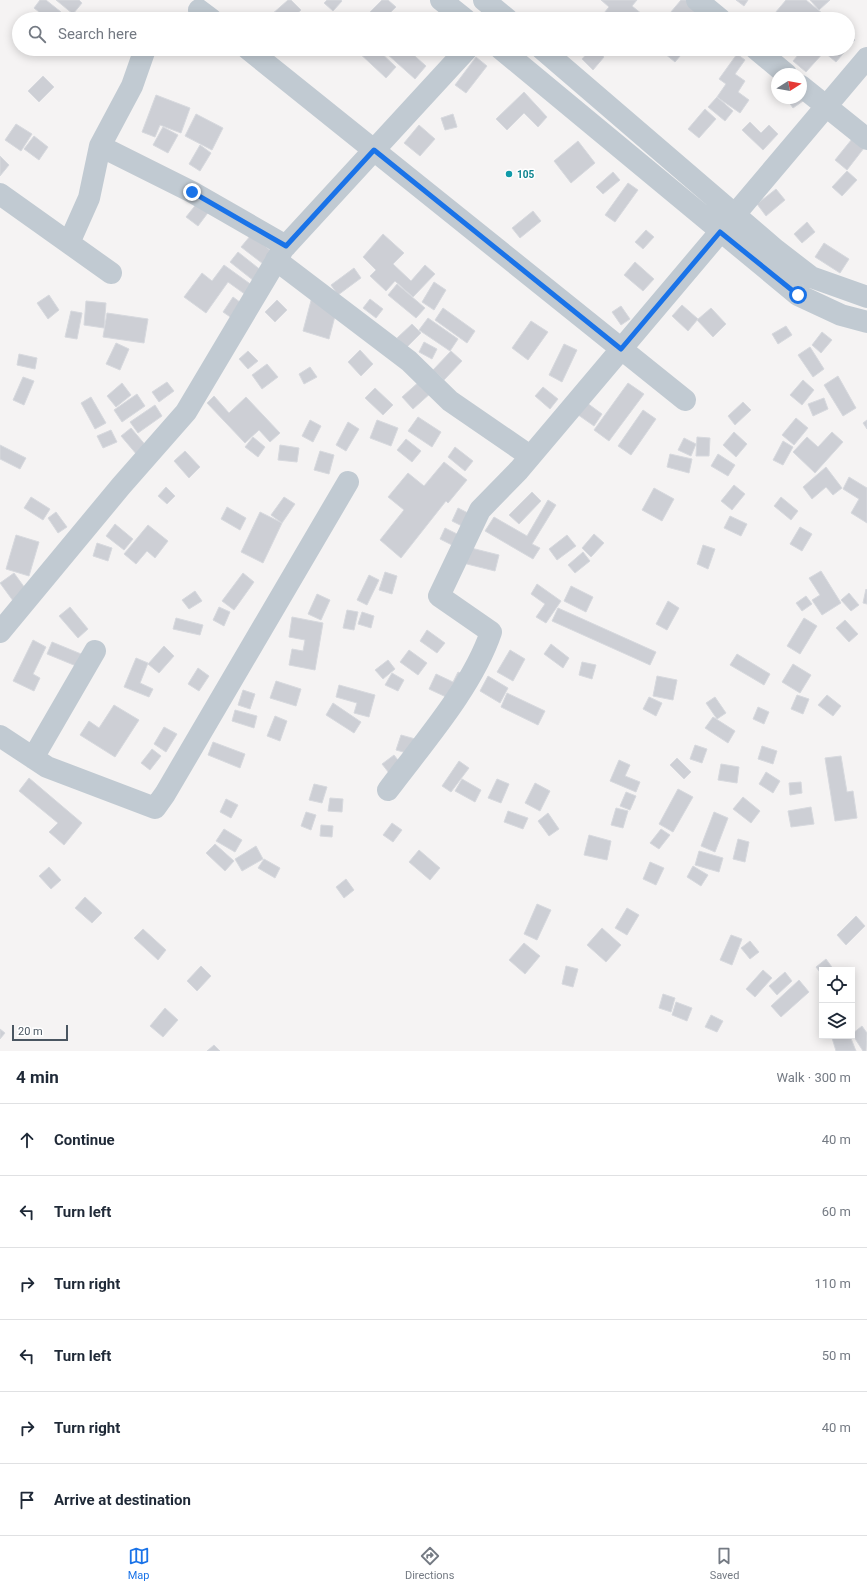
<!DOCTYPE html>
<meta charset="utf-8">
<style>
body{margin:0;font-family:Roboto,sans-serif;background:#f2f2f3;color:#1f2937}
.controls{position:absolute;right:12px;bottom:12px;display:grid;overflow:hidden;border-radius:0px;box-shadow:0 2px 10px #0003}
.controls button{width:36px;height:36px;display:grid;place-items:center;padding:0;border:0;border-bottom:1px solid #e0e1e3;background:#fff;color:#1f2937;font:20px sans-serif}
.compass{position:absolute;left:771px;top:68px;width:36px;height:36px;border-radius:50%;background:#fff;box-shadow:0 2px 10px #0003;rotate:79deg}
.scale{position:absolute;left:12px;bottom:10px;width:56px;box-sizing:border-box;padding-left:4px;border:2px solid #4a5661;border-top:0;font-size:11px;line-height:14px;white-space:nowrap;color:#4a5661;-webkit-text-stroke:3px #fff;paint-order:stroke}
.stop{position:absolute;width:12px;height:12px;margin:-9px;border:3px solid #1a73e8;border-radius:50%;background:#fff}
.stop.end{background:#1a73e8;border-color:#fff;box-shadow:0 1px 4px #0008}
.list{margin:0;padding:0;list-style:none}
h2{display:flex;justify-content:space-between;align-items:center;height:52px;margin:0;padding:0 16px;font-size:17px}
h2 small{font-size:13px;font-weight:400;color:#747a83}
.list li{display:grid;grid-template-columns:26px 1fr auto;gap:12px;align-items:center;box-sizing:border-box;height:72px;padding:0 16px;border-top:1px solid #e0e1e3}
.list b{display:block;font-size:15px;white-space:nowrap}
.list em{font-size:13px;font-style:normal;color:#747a83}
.icon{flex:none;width:22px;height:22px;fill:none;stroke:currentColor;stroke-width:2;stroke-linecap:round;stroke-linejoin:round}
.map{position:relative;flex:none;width:867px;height:1051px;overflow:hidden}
.search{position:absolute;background:#fff;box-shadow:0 2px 10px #0003;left:12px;right:12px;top:12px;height:44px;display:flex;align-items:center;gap:10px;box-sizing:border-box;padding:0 14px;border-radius:22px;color:#747a83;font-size:15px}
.sheet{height:484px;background:#fff}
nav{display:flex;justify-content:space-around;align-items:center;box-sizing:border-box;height:56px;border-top:1px solid #e0e1e3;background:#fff;font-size:11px;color:#747a83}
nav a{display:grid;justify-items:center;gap:2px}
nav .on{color:#1a73e8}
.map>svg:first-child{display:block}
.building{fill:#cdcfd5;stroke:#d7d9de}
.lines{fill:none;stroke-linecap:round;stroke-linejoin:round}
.minor{stroke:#c1cad2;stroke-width:22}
.route{stroke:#1a73e8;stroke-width:5}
.culture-dot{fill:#0f9aa8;stroke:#fff;stroke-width:1.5}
.labels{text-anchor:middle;stroke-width:3;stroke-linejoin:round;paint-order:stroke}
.culture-label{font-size:10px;font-weight:bold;fill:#0d838f;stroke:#fff;text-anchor:start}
</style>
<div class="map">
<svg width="867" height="1051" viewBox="0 0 867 1051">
<rect width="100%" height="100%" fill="#f5f3f3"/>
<!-- building -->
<path class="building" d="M40 0H46L61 12 55 19H48L34 8Z
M56 0H79L82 3 73 14Z
M288 0H291L301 10 291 19H274L271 15Z
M327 0H341L342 1 333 11 324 3Z
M382 0H388L396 7 384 19H377L370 12Z
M601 0H637L632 6 648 19H624L620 16 618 19H599L609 7Z
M681 0H690L712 19H665Z
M736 0H748L744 6Z
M786 0H806L828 18 770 19Z
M810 0H830L819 10Z
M848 34 855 40 848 47Z
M357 49H377L396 67 386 78 356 50Z
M390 49H407L426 66 415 79 386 53Z
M591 49H595L604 57 593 70 582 59Z
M659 49H686L675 62Z
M794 49H801L798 53Z
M803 49H847L836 62 824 52 806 72 793 61Z
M737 54 745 60 735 74 745 81 738 92 749 100 740 113 717 97 726 84 719 79Z
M476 57 487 66 466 93 455 85Z
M43 76 54 87 39 102 28 91Z
M524 92 547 117 538 127 524 113 507 130 496 119Z
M156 95 190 108 181 133 160 125 155 137 142 132Z
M717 97 733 111 725 121 708 107Z
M786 98H801L803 101 793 108Z
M705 109 716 119 699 138 688 129Z
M196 114 223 128 212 150 185 136Z
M453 114 457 127 445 130 441 118Z
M750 122 761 133 769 125 778 134 763 150 742 130Z
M16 124 32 134 21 151 5 140Z
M419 125 435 139 420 156 404 143Z
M163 127 178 135 168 153 153 145Z
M34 136 48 147 39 160 24 149Z
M852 139 864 148 847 170 835 160Z
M578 141 595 163 571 183 554 161Z
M200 145 211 153 200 171 189 164Z
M0 156 9 165 0 176Z
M847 171 857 180 842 196 832 187Z
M613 172 620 180 603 194 596 187Z
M628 183 638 190 615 222 605 215Z
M776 189 785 200 766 216 757 204Z
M202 197 213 206 198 226 186 217Z
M533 211 541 221 520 238 512 228Z
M807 222 815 232 802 243 794 234Z
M646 230 654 237 643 249 635 242Z
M383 234 404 253 393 264 411 281 425 265 435 274 413 297 395 281 386 291 370 276 376 270 363 257Z
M251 235 280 258 271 270 241 247Z
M824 243 849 259 840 273 815 257Z
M238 252 267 275 259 285 230 262Z
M635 262 654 279 643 291 624 275Z
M224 265 260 291 253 300 228 282 206 313 184 297 202 273 212 281Z
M354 268 361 278 338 295 331 285Z
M434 282 446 290 434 310 422 302Z
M397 284 425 308 416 318 388 295Z
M313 293 339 301 329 339 303 331Z
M49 295 59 310 48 319 37 303Z
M233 297 252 311 242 325 223 312Z
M370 299 383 309 376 318 363 308Z
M277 300 287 310 275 322 265 312Z
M86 301 106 303 104 328 84 325Z
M682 305 698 319 688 331 672 316Z
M621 306 630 319 621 325 612 312Z
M443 308 475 331 467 343 435 320Z
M711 308 726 324 713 337 697 320Z
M71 311 82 313 77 339 65 337Z
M107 313 148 319 144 343 103 337Z
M428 318 458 339 450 351 419 330Z
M531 321 548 332 528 360 512 348Z
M412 324 421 333 406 348 397 338Z
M786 326 792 335 778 344 772 334Z
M822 332 832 340 821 353 812 345Z
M424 342 437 349 432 359 419 352Z
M116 343 129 349 120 370 106 364Z
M564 344 577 350 562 382 549 375Z
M810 347 824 369 813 377 798 355Z
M360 350 373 364 361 376 348 362Z
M248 351 258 361 248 369 239 359Z
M451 351 462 361 444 380 433 370Z
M19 354 37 358 35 369 17 365Z
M267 364 278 377 262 389 252 375Z
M310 367 317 377 304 384 299 374Z
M838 376 856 408 843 416 824 385Z
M23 377 34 381 24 405 13 400Z
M421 380 432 392 413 409 402 397Z
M803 380 814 390 802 405 790 395Z
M167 382 174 391 159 402 152 392Z
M122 383 131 395 116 407 107 396Z
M628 383 644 394 609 441 594 430Z
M543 387 558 399 550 409 535 396Z
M375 388 393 405 383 415 365 398Z
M137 394 145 406 122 422 114 410Z
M214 396 229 413 246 397 280 433 270 442 259 430 245 443 207 403Z
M91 397 106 423 95 429 81 403Z
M824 398 828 409 813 416 808 404Z
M583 400 602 414 594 426 574 412Z
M743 402 751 410 735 425 728 416Z
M155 405 162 416 138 433 130 422Z
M643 410 656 419 631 455 618 446Z
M418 417 441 432 432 447 408 431Z
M796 418 808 428 794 445 782 435Z
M310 420 321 426 313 442 302 436Z
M377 420 398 428 391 446 370 438Z
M867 420V429L863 423Z
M348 422 359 429 346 451 336 445Z
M131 428 153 454 143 462 121 436Z
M111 430 117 442 103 448 97 436Z
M734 432 747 444 736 457 723 445Z
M832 432 843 442 815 473 793 452 807 437 818 447Z
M253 437 265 447 258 457 245 447Z
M697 437 710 438 709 456H696Z
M684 438 696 444 691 456 678 450Z
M406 439 421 451 412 462 397 450Z
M783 441 793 447 783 465 773 460Z
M0 445 26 458 20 469 0 459Z
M280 445 299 448 297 462 278 460Z
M455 447 473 461 465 471 448 457Z
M185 451 200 467 189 478 174 461Z
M320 451 334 455 329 474 314 470Z
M670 454 692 459 689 473 667 467Z
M718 454 735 465 728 476 711 466Z
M444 462 467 480 448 503 446 501 401 558 380 540 404 510 388 497 408 473 424 486Z
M826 467 842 488 833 495 826 487 812 499 803 487Z
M849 477 867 488V523L851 513 859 499 843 489Z
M734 485 745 494 732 510 721 501Z
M166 487 175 496 167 504 158 496Z
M654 488 674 499 662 521 642 510Z
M532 492 541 501 519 524 509 515Z
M31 497 50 509 43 520 24 508Z
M284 497 295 504 282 523 271 515Z
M781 497 798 511 791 520 774 506Z
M548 500 556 505 532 544 540 548 533 559 485 531 494 517 527 536Z
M227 507 246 518 240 530 221 519Z
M458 508 470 514 464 527 452 521Z
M56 512 67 527 58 533 48 518Z
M260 512 282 523 263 563 241 552Z
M730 516 747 524 741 536 724 528Z
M115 524 133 539 124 550 106 536Z
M148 525 168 541 155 558 147 551 136 564 124 554Z
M800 527 812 534 802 551 790 544Z
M445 528 461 536 456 547 440 539Z
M594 534 604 543 591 557 582 548Z
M16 535 39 542 29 576 6 569Z
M567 535 576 546 557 560 549 549Z
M97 543 112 548 108 561 93 556Z
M703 545 715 549 708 569 697 564Z
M467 547 499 555 495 571 463 563Z
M583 552 590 561 575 573 568 565Z
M821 571 841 603 822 615 812 600 820 595 809 578Z
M385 572 397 576 392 594 379 590Z
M14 573 33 599 19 609 0 583Z
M243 573 254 582 234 610 222 601Z
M369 575 379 580 367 605 357 600Z
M537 584 561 601 546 623 536 617 545 604 531 594Z
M571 586 593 597 586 612 564 601Z
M866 589 867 590V604L863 603Z
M195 591 202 601 189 609 182 600Z
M849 593 859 605 851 611 841 600Z
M317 594 330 600 321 620 308 614Z
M806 596 812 604 802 611 796 603Z
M668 601 679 608 667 630 656 624Z
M70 607 88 629 78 638 59 616Z
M219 607 230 612 224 626 213 620Z
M558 608 656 652 650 665 552 621Z
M347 610 358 612 354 630 343 628Z
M362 612 374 616 371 628 358 624Z
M292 617 323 623 315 670 289 665 292 649 303 651 305 640 289 637Z
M176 618 203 625 200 635 173 629Z
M804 618 817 626 800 654 787 646Z
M845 620 858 634 849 642 836 628Z
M427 630 445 643 437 653 420 641Z
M33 640 46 647 33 674 40 678 34 691 13 681Z
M52 642 86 656 81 668 47 654Z
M551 644 569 658 563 668 544 654Z
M164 646 174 656 159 673 148 664Z
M409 650 427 663 418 675 400 662Z
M510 650 525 659 513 681 497 672Z
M737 654 770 674 764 685 730 665Z
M136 658 148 663 140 683 153 689 149 697 124 687Z
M388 660 395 669 383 679 375 670Z
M582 662 596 665 592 679 579 675Z
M793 664 811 675 800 693 782 682Z
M198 668 209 676 199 691 188 684Z
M458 672 473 679 461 704 429 689 436 674 453 682Z
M392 673 404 680 398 691 385 685Z
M488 676 508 688 500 703 480 691Z
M657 676 677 680 673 700 653 696Z
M276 681 301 689 296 706 270 698Z
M339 685 375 695 369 717 354 713 357 703 336 697Z
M243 690 255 694 250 709 238 705Z
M507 693 545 711 538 725 501 707Z
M797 695 809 699 803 714 791 709Z
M827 695 841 706 833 716 818 705Z
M649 697 662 703 656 716 643 709Z
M715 697 726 713 717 719 706 703Z
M333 703 361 722 354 733 326 715Z
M114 705 139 720 115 757 80 735 89 721 99 728Z
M758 707 769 712 764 724 753 719Z
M235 710 257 716 254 728 232 721Z
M275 716 287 721 280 741 267 736Z
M713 717 735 731 728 743 705 728Z
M164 727 177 734 166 752 154 744Z
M401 735 426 742 421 757 396 750Z
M213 742 245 754 240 768 208 755Z
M695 745 707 749 702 763 690 759Z
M762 746 777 751 773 764 758 759Z
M152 749 161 756 150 770 141 763Z
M394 755 401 764 389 773 382 764Z
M841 756 847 792 853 791 857 818 835 821 825 758Z
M677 758 691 772 684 779 670 765Z
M619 760 630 765 625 776 640 782 636 792 610 781Z
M459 761 469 768 451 792 442 786Z
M721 764 739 767 737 783 718 780Z
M766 772 780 781 773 793 759 784Z
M29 778 82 823 64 845 49 832 58 823 19 791Z
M462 779 481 790 475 802 455 791Z
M497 779 509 784 501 803 488 798Z
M801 782 802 793 790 795 789 783Z
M535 783 550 791 540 811 525 803Z
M314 784 327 787 322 803 309 800Z
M678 789 693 797 673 832 659 824Z
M626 792 636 796 630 810 620 806Z
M743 797 760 811 751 823 733 809Z
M330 798 343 799 342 812 328 811Z
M226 799 238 805 231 818 220 812Z
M811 807 814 824 791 827 788 811Z
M616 808 628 811 623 828 611 825Z
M508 811 528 818 523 829 504 822Z
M306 812 316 815 311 830 301 826Z
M714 812 728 818 715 852 701 846Z
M548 813 559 829 549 836 538 821Z
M392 823 402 830 393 842 383 835Z
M321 825 333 826 332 837 320 836Z
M224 829 242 840 235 852 216 841Z
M661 829 670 835 659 849 650 843Z
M589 835 611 841 607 860 584 855Z
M738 839 749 842 745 862 733 859Z
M215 844 234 861 225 871 206 853Z
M256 846 263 859 242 871 235 859Z
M419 850 440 868 430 880 409 862Z
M699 851 723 858 719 872 695 865Z
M264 859 280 868 275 878 258 868Z
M650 862 664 868 656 885 643 879Z
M693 866 708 875 701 886 687 877Z
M49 867 61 880 51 889 39 876Z
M346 879 354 890 344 898 336 887Z
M85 897 102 913 92 923 75 908Z
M537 904 551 910 537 940 524 934Z
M627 908 639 915 627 935 615 928Z
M856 916 865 926 846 945 837 935Z
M602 928 621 945 606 962 587 945Z
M143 929 166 950 158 960 134 938Z
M731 935 742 939 732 965 720 960Z
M750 941 759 952 750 959 741 948Z
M524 943 540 956 525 974 509 960Z
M826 959 834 970H822V975L816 967Z
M201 966 211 976 197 991 187 981Z
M566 966 578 969 573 987 562 984Z
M763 970 772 978 755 997 746 989Z
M785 972 792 981 777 995 769 986Z
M799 980 809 992 781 1017 771 1006Z
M663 994 675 998 671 1012 659 1008Z
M676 1002 692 1008 687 1021 672 1015Z
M165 1008 178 1020 163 1037 150 1026Z
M711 1015 723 1021 717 1032 705 1027Z
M862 1026 867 1033 866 1051H863L852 1034Z
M0 1029 5 1033 0 1039Z
M838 1036H850L856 1051H836L832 1038Z
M214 1045 220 1051H207Z"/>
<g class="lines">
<!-- minor -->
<path class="minor" d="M441 0 465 19
M484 0 507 19
M697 0 720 19
M199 10 211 19
M248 49 685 400
M501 49 798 295 841 315 867 322
M542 49 776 250 811 277 867 297
M756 49 786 74
M801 86 867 139
M100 146 192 192 286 246
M0 194 111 273
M69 243 89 198 100 146 132 86 145 49
M276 260 409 361 450 401 530 456
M0 632 121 486 186 412 283 249 467 49
M0 736 47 767 155 808 165 794 348 482
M33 758 95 651
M388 790C423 743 472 688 491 632L439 596 480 510 519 470 867 58"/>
</g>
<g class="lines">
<!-- route -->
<path class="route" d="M192 192 286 246 374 150 621 349 720 232 798 295"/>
</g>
<!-- markers -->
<circle class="culture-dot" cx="509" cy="174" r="4"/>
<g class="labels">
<!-- culture labels -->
<g class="culture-label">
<text x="517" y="178">105</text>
</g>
</g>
</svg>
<div class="controls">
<button><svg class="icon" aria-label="locate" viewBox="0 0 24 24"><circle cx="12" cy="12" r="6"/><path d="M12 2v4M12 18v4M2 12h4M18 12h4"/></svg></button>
<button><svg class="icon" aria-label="layers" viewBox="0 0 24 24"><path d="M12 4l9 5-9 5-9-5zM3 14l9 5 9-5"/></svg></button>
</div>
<svg class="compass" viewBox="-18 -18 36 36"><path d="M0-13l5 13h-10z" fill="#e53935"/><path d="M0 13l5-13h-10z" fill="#747a83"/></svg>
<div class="scale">20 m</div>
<div class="stop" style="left:798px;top:295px"></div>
<div class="stop end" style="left:192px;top:192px"></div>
<div class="search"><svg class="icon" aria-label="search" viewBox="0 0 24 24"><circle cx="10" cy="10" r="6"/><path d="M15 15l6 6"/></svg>Search here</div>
</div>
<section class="sheet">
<h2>4 min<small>Walk · 300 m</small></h2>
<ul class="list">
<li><svg class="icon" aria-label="ahead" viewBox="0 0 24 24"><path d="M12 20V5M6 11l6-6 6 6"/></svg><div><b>Continue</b></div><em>40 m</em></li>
<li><svg class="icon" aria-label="left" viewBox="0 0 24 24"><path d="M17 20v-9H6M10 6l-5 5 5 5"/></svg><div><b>Turn left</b></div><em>60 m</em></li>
<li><svg class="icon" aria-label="right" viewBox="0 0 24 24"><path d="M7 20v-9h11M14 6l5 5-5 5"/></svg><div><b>Turn right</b></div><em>110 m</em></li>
<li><svg class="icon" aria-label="left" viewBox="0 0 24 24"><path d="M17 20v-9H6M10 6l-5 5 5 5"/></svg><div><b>Turn left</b></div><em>50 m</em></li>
<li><svg class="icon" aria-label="right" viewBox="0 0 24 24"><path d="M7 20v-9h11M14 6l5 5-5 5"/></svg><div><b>Turn right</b></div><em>40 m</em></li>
<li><svg class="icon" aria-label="arrive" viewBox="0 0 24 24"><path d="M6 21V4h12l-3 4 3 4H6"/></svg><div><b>Arrive at destination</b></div></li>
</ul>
</section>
<nav>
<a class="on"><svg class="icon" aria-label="map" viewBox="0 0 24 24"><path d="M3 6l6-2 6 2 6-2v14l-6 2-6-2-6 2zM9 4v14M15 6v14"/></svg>Map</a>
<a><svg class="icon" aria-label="directions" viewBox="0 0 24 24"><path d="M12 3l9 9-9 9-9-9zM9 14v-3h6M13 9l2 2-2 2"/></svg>Directions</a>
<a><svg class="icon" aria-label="saved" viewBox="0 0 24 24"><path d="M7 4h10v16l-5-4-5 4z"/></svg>Saved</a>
</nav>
